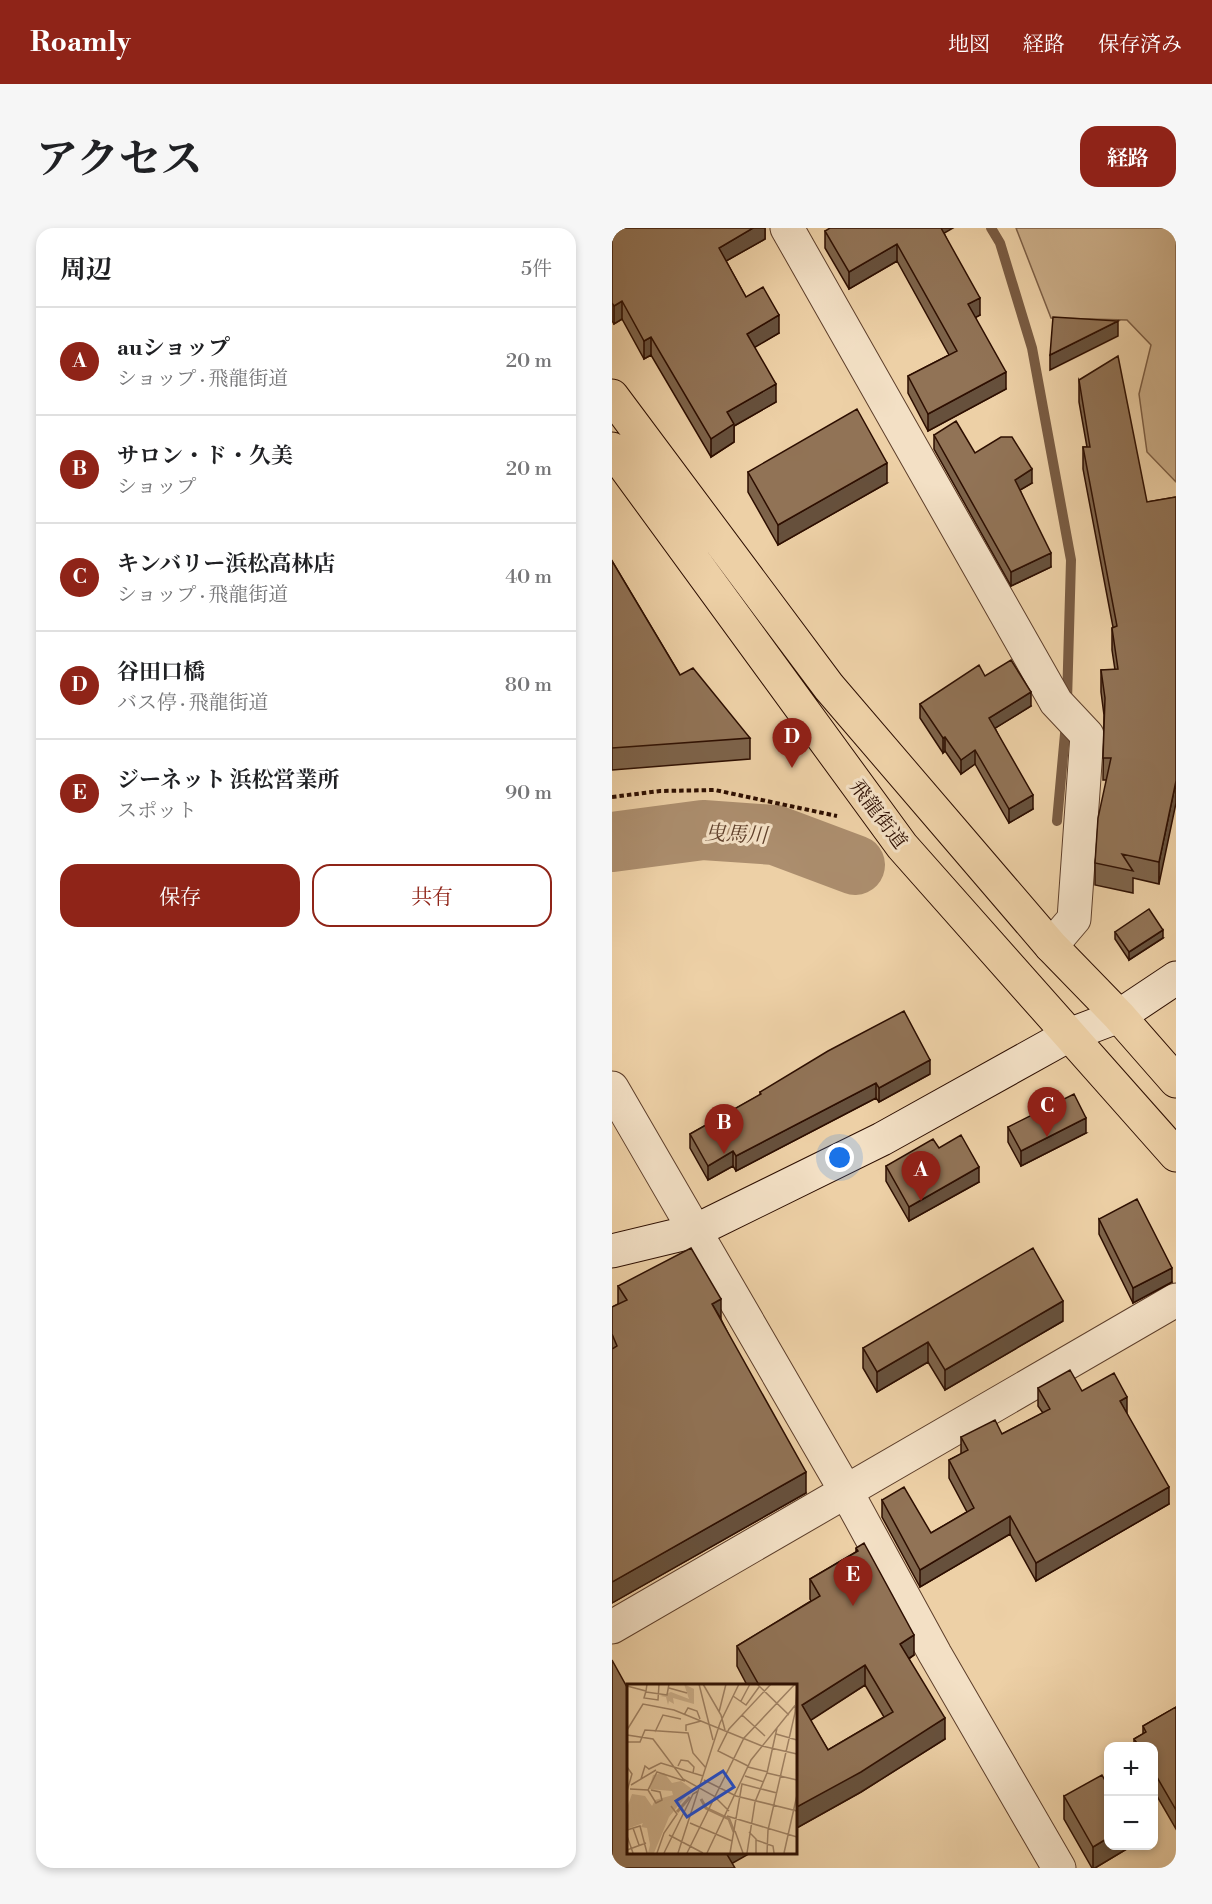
<!DOCTYPE html>
<html lang="ja">
<meta charset="utf-8">
<style>
body{margin:0;font-family:"Libre Bodoni","Noto Serif JP",serif;background:#f6f6f6;color:#202124}
.controls{position:absolute;right:18px;bottom:18px;display:grid;overflow:hidden;border-radius:12px;box-shadow:0 3px 9px #0003}
.controls button{width:54px;height:54px;display:grid;place-items:center;padding:0;border:0;border-bottom:2px solid #e0e0e0;background:#fff;color:#202124;font:30px sans-serif}
.you{position:absolute;left:228px;top:930px;width:21px;height:21px;margin:-15px;border:4px solid #fff;border-radius:50%;background:#1a73e8;box-shadow:0 0 0 9px #1a73e833}
.badge{display:grid;place-items:center;width:39px;height:39px;border-radius:50%;background:#8f2418;color:#fff;font-size:20px;font-weight:700}
.pin{position:absolute;translate:-50% -50px;filter:drop-shadow(0 2px 3px #0008)}
.pin::after{content:'';position:absolute;top:32px;width:21px;height:18px;background:inherit;clip-path:polygon(0 0,100% 0,50% 100%)}
.list{margin:0;padding:0;list-style:none}
h2{display:flex;justify-content:space-between;align-items:center;height:78px;margin:0;padding:0 24px;font-size:26px}
h2 small{font-size:20px;font-weight:400;color:#757577}
.list li{display:grid;grid-template-columns:39px 1fr auto;gap:18px;align-items:center;box-sizing:border-box;height:108px;padding:0 24px;border-top:2px solid #e0e0e0}
.list b{display:block;font-size:22px;white-space:nowrap}
.list p{margin:0;font-size:20px;white-space:nowrap;color:#757577}
.list em{font-size:20px;font-style:normal;color:#757577}
.actions{display:flex;gap:12px;padding:18px 24px}
.actions a{flex:1;padding:14px 0;border:2px solid #8f2418;border-radius:18px;text-align:center;font-size:21px;color:#8f2418}
.actions .main{background:#8f2418;color:#fff}
.map{position:relative;flex:none;width:564px;height:1640px;overflow:hidden;border-radius:18px}
header{display:flex;align-items:center;gap:36px;box-sizing:border-box;height:84px;padding:0 30px;background:#8f2418;color:#fff}
header strong{font-size:28px}
nav{display:flex;gap:33px;margin-inline-start:auto;font-size:21px}
.intro{display:flex;align-items:center;justify-content:space-between;box-sizing:border-box;height:144px;padding:0 36px}
h1{margin:0;font-size:42px}
.button{padding:15px 27px;border-radius:18px;background:#8f2418;color:#fff;font-size:21px;font-weight:700}
main{display:flex;gap:36px;padding:0 36px}
aside{flex:1;background:#fff;border-radius:18px;box-shadow:0 3px 9px #0003}
.map>svg:first-child{display:block}
.green{fill:#ccaf8a;stroke:#7c5e45;stroke-width:1.5}
.lines{fill:none;stroke-linecap:round;stroke-linejoin:round}
.stream{stroke:#795b42;stroke-width:10}
.river{stroke:#ac8e6e;stroke-width:60}
.street-casing{stroke:#5d3e2a;stroke-width:35}
.secondary-casing{stroke:#2d0e00;stroke-width:35}
.highway-casing{stroke:#2d0e00;stroke-width:35}
.path{stroke:#2d0e00;stroke-width:4;stroke-dasharray:4.5 3;stroke-linecap:butt}
.street{stroke:#f3e0c5;stroke-width:33}
.secondary{stroke:#f3e0c5;stroke-width:33}
.highway{stroke:#edd0a6;stroke-width:33}
.wall{fill:#7d634a;stroke:#2d0e00;stroke-width:1.5;fill-rule:evenodd}
.shaded-wall{fill:#66503c;stroke:#2d0e00;stroke-width:1.5}
.building{fill:#917356;stroke:#2d0e00;stroke-width:1.5;fill-rule:evenodd}
.labels{text-anchor:middle;stroke-width:6;stroke-linejoin:round;paint-order:stroke}
.street-label{font-size:20px;fill:#2d0e00;stroke:#f3e0c5}
.water-label{font-size:21px;font-style:italic;fill:#60412c;stroke:#f3e0c5}
.inset-river{fill:none;stroke:#ac8e6e;stroke-width:3}
.inset-road{fill:none;stroke:#a08264;stroke-width:1.5}
.view{fill:#1d4ed8;fill-opacity:0.15;stroke:#1d4ed8;stroke-width:3}
.inset-edge{fill:none;stroke:#2d0e00;stroke-width:3}
</style>
<header>
<strong>Roamly</strong>
<nav><a>地図</a><a>経路</a><a>保存済み</a></nav>
</header>
<div class="intro"><h1>アクセス</h1><a class="button">経路</a></div>
<main>
<aside>
<h2>周辺<small>5件</small></h2>
<ul class="list">
<li><span class="badge">A</span><div><b>auショップ</b><p>ショップ · 飛龍街道</p></div><em>20 m</em></li>
<li><span class="badge">B</span><div><b>サロン・ド・久美</b><p>ショップ</p></div><em>20 m</em></li>
<li><span class="badge">C</span><div><b>キンバリー浜松高林店</b><p>ショップ · 飛龍街道</p></div><em>40 m</em></li>
<li><span class="badge">D</span><div><b>谷田口橋</b><p>バス停 · 飛龍街道</p></div><em>80 m</em></li>
<li><span class="badge">E</span><div><b>ジーネット 浜松営業所</b><p>スポット</p></div><em>90 m</em></li>
</ul>
<div class="actions"><a class="main">保存</a><a>共有</a></div>
</aside>
<div class="map">
<svg width="564" height="1640" viewBox="0 0 564 1640">
<rect width="100%" height="100%" fill="#edd0a6"/>
<filter id="stains"><feTurbulence type="fractalNoise" baseFrequency=".00333" numOctaves="4"/><feColorMatrix values="0 0 0 0 .2 0 0 0 0 .09 0 0 0 0 .02 0 0 0 .5 -.17"/></filter>
<radialGradient id="worn" r=".72"><stop offset=".6" stop-color="#630" stop-opacity="0"/><stop offset="1" stop-color="#630" stop-opacity=".3"/></radialGradient>
<!-- green -->
<path class="green" d="M404 0H564V254L535 224 527 166 539 117 515 92 439 90Z"/>
<g class="lines">
<!-- stream -->
<path class="stream" d="M379 0 388 15 420 120 459 332 455 473
M445 593 454 495"/>
<!-- river -->
<path class="river" d="M0 614 91 602 163 607 243 637"/>
<!-- street casing -->
<g class="street-casing">
<path id="street" d="M175 0 444 474 475 507 462 691 439 718
M0 860 235 1265 323 1426 447 1640
M0 1399 564 1072"/>
</g>
<!-- secondary casing -->
<g class="secondary-casing">
<path id="secondary" d="M0 1023 83 1003 270 911 457 807 507 788 564 750"/>
</g>
<!-- highway casing -->
<g class="highway-casing">
<path id="highway" d="M0 168 217 459 439 718 507 788 564 853
M0 221 290 618 564 927"/>
</g>
<!-- path -->
<path class="path" d="M0 569 48 563 103 562 225 588"/>
<!-- street -->
<use href="#street" class="street"/>
<!-- secondary -->
<use href="#secondary" class="secondary"/>
<!-- highway -->
<use href="#highway" class="highway"/>
</g>
<!-- wall -->
<path class="wall" d="M0 0H153V11L114 33 134 69 167 105 142 119 164 174 122 198V214L99 229 39 127 32 131 10 91 2 96 0 93Z
M213 3 332 5 368 87 363 89 394 161 316 203 296 165V148L337 127 285 33 237 61 213 20Z
M467 152 535 274 564 269 547 656 521 650V665L483 657V635L495 552H491L492 487 489 464V442H503L500 422V400L501 399 471 241V219H475L467 174Z
M322 207 363 225 420 255 408 262 439 339 399 358 322 221Z
M136 244 275 255 166 317 136 264Z
M0 333 68 447 138 510V531L0 542Z
M373 448 419 478 383 500 421 581 397 595 363 536 349 546 333 523 331 525 308 490V476Z
M503 704 551 710 517 732 503 711Z
M318 846 267 874 264 870 124 943 121 938 96 952 78 920V906L148 867V864Z
M396 899 474 905 409 938 396 914Z
M327 920 367 954 297 993 274 953V938Z
M487 991 560 1054 521 1075 487 1006Z
M6 1058 109 1091 194 1265 0 1375V1079L6 1076Z
M451 1093 333 1162 316 1134 265 1164 251 1140V1120Z
M426 1160 470 1163 515 1186 557 1276 424 1353 398 1306 308 1359 270 1289V1272L319 1305 355 1284 337 1250V1232L349 1226V1209L390 1206 431 1185 426 1178Z
M244 1320 302 1427 297 1431 333 1511 249 1564 183 1601V1457H135L125 1438V1418L199 1373 198 1371V1351L244 1324ZM253 1457 272 1489 216 1522 198 1492Z
M564 1479V1601L542 1563V1518H522V1511L531 1506V1498Z
M452 1568 518 1617V1619L483 1640H480L452 1591Z"/>
<!-- shaded-wall -->
<path class="shaded-wall" d="M141 0H153V11L107 37V20Z
M324 0H341L324 10Z
M285 16V33L237 61V44Z
M368 70V87L356 94V76Z
M10 73V91L2 96V78Z
M167 87V105L135 124V106Z
M506 93V108L438 142V127Z
M39 109V127L32 131V113Z
M394 144V161L316 203V186Z
M164 156V174L122 198V214L99 229V211L115 184Z
M275 235V255L166 317V297Z
M420 241V255L403 265V252Z
M439 325V339L399 358V344Z
M419 464V478L377 504V490Z
M333 509V523L331 525V510Z
M363 522V536L349 546V532Z
M564 553V575L547 656V634Z
M421 567V581L397 595V581Z
M551 702V710L517 732V724Z
M318 832V846L267 874V860Z
M264 855V870L124 943V928Z
M474 890V905L409 938V923Z
M121 923V938L96 952V938Z
M367 939V954L297 993V979Z
M560 1040V1054L521 1075V1060Z
M109 1071V1091L100 1076Z
M451 1073V1093L333 1162V1142Z
M316 1114V1134L265 1164V1144Z
M515 1169V1186L508 1173Z
M194 1244V1265L0 1375V1354Z
M557 1259V1276L424 1353V1335Z
M398 1288V1306L308 1359V1342Z
M302 1407V1427L288 1436V1416Z
M253 1437V1457L190 1498V1477Z
M333 1490V1511L249 1564 183 1601V1580Z
M496 1610V1617H518V1619L483 1640H481V1619Z
M111 1623H142L112 1640Z"/>
<!-- building -->
<path class="building" d="M0 0H141L107 20 134 69 151 59 167 87 135 106 164 156 115 184 122 196 99 211 39 109 32 113 10 73 2 78 0 75Z
M218 0H329L368 70 356 76 394 144 316 186 296 148 345 123 285 16 237 44 213 3Z
M441 89 506 93 438 127Z
M506 128 535 274 564 269V553L547 634 510 626 521 643 483 635 486 590 499 530H491L493 470 489 442 506 441 500 400 505 398 471 219H478L467 152Z
M245 181 275 235 166 297 136 244Z
M344 193 363 225 389 209H400L420 241 403 252 439 325 399 344 322 207Z
M0 333 68 447 81 440 138 510 0 520Z
M399 432 419 464 377 490 421 567 397 581 363 522 349 532 333 509 331 510 308 476 367 437 373 448Z
M537 681 551 702 517 724 503 704Z
M292 783 318 832 267 860 264 855 124 928 121 923 96 938 78 906 149 866 148 864 216 823Z
M462 866 474 890 409 923 396 899Z
M349 907 367 939 297 979 274 938 321 911 327 920Z
M525 971 560 1040 521 1060 487 991Z
M79 1020 109 1071 100 1076 194 1244 0 1354V1121L5 1118 0 1106V1079L15 1072 6 1058Z
M421 1020 451 1073 333 1142 316 1114 265 1144 251 1120Z
M458 1142 470 1163 502 1145 515 1169 508 1173 557 1259 424 1335 398 1288 308 1342 270 1272 292 1259 319 1305 362 1280 337 1232 356 1222 349 1209 383 1192 390 1206 438 1181 426 1160Z
M252 1315 302 1407 288 1416 333 1490 249 1544 183 1580V1457H147L125 1418 208 1368 198 1351 246 1323 244 1320ZM253 1437 281 1484 216 1522 190 1477Z
M0 1432 16 1461V1623H113L123 1640H0Z
M564 1479V1582L542 1544V1518H527L522 1511 534 1504 531 1498Z
M490 1547 496 1558V1610L481 1619 452 1568Z"/>
<g class="labels">
<!-- street labels -->
<g class="street-label">
<text transform="translate(267 586) rotate(53)" y="7">飛龍街道</text>
</g>
<!-- water labels -->
<g class="water-label">
<text transform="translate(124 606) rotate(3)" y="7">曳馬川</text>
</g>
</g>
<!-- overview -->
<g transform="translate(15 1456)">
<rect width="170" height="170" fill="#edd0a6"/>
<path d="M57 0 67 5V20L46 14 47 20 42 17 41 21 39 13 33 12 44 8 62 15ZM37 89 45 99 54 97 65 105 42 133 27 169H21L23 161 20 144 14 143 16 139 0 145 1 121 5 110 18 112 25 122 28 116 46 111 45 107 22 105 26 91Z" fill="#ccaf8a"/>
<path class="inset-river" d="M74 115 79 124 102 135 107 148M50 128 63 113"/>
<path class="inset-road" d="M72 0 86 56M76 0 94 31 98 46M130 0 162 31M0 2 19 7 20 0M42 4 60 9M19 7 17 14 31 16 32 0M19 8 40 11 42 0M106 12 119 21 132 3M114 17 123 0M92 28 99 0M57 31 61 24 70 27 73 35M115 31 138 52M0 46 16 20 47 26 135 62 170 70M59 47V41L74 37M28 48 36 31 54 35M149 50 170 56M0 51 26 55 56 95 87 112 102 127M0 58H13L18 46 61 49 66 69 79 84M51 82 54 76 61 77 67 83 66 89M121 82 91 67 102 45 144 0M0 83 5 90 0 107M121 83 141 88M140 89 170 96M118 92 137 98M14 95 18 82 22 85 34 79 76 92M77 96 109 112 170 127M4 101 29 86M3 105 21 106M21 106 30 88 58 97M21 106 29 119 35 116 33 108 24 106M100 132 170 153M63 139 105 157M6 144 12 161M0 146 13 142 20 169M108 147 116 169M122 148 129 155V169M42 151 76 169M0 152 6 169M129 156 146 162 147 169M0 166 19 159M30 169 37 149 50 130 44 122M37 169 66 110 71 107M51 169 93 39 112 0M60 169 117 54 168 0M80 169 124 76 170 19M103 169 115 100 150 109M120 169 128 118 140 89 150 44M140 169 141 146 168 29 170 2M157 169 170 111"/>
<path class="view" d="M96 87 107 103 60 133 49 117Z"/>
<rect width="170" height="170" class="inset-edge"/>
</g>
<rect width="100%" height="100%" filter="url(#stains)"/>
<rect width="100%" height="100%" fill="url(#worn)"/>
</svg>
<div class="controls">
<button>+</button>
<button>−</button>
</div>
<div class="you"></div>
<div class="pin badge" style="left:309px;top:973px">A</div>
<div class="pin badge" style="left:112px;top:926px">B</div>
<div class="pin badge" style="left:435px;top:909px">C</div>
<div class="pin badge" style="left:180px;top:540px">D</div>
<div class="pin badge" style="left:241px;top:1378px">E</div>
</div>
</main>
